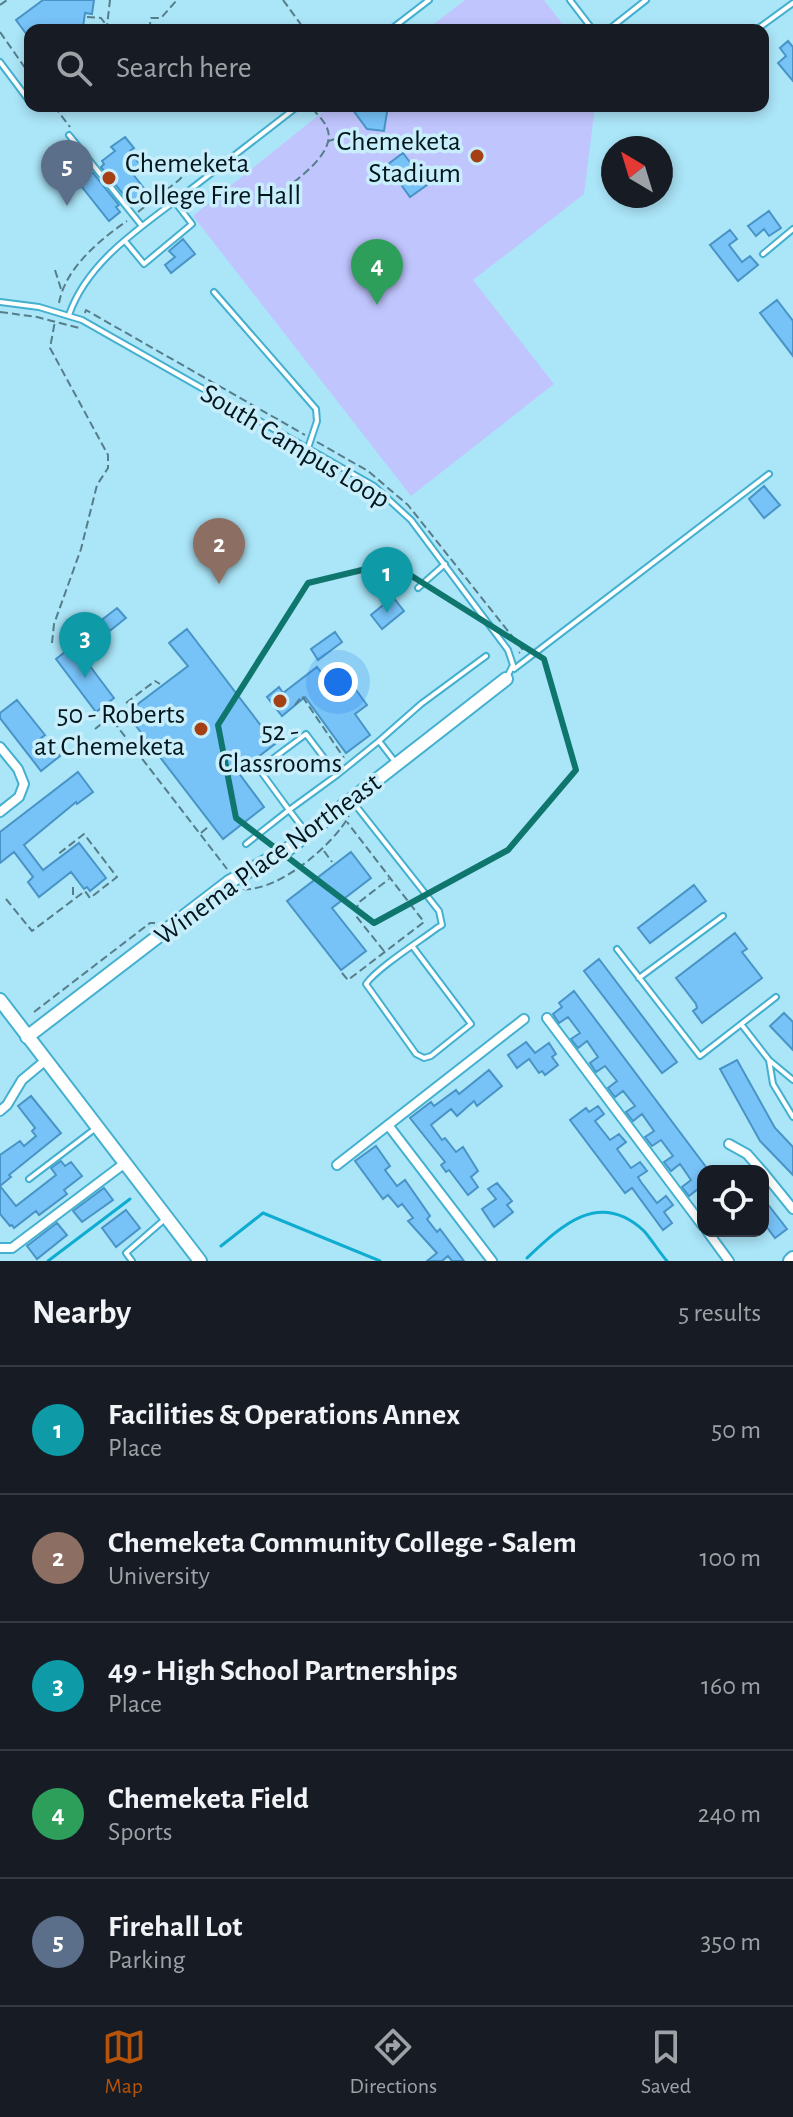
<!DOCTYPE html>
<style>
body{margin:0;font-family:"Alegreya Sans",sans-serif;background:#20242c;color:#f1f3f6}
.controls{position:absolute;right:24px;bottom:24px;display:grid;overflow:hidden;border-radius:16px;box-shadow:0 4px 12px #0003}
.controls button{width:72px;height:72px;display:grid;place-items:center;padding:0;border:0;border-bottom:2px solid #363941;background:#171b24;color:#f1f3f6;font:40px sans-serif}
.compass{position:absolute;left:601px;top:136px;width:72px;height:72px;border-radius:50%;background:#171b24;box-shadow:0 4px 12px #0003;rotate:322deg}
.you{position:absolute;left:338px;top:682px;width:28px;height:28px;margin:-20px;border:6px solid #fff;border-radius:50%;background:#1a73e8;box-shadow:0 0 0 12px #1a73e833}
.badge{display:grid;place-items:center;width:52px;height:52px;border-radius:50%;background:#b45309;color:#fff;font-size:26px;font-weight:700}
.pin{position:absolute;translate:-50% -66px;filter:drop-shadow(0 2px 4px #0008)}
.pin::after{content:'';position:absolute;top:42px;width:28px;height:24px;background:inherit;clip-path:polygon(0 0,100% 0,50% 100%)}
.list{margin:0;padding:0;list-style:none}
h2{display:flex;justify-content:space-between;align-items:center;height:104px;margin:0;padding:0 32px;font-size:34px}
h2 small{font-size:26px;font-weight:400;color:#9ea1a6}
.list li{display:grid;grid-template-columns:52px 1fr auto;gap:24px;align-items:center;box-sizing:border-box;height:128px;padding:0 32px;border-top:2px solid #363941}
.list b{display:block;font-size:30px;white-space:nowrap}
.list p{margin:0;font-size:26px;white-space:nowrap;color:#9ea1a6}
.list em{font-size:26px;font-style:normal;color:#9ea1a6}
.icon{flex:none;width:44px;height:44px;fill:none;stroke:currentColor;stroke-width:2;stroke-linecap:round;stroke-linejoin:round}
.map{position:relative;flex:none;width:793px;height:1261px;overflow:hidden}
.search{position:absolute;background:#171b24;box-shadow:0 4px 12px #0003;left:24px;right:24px;top:24px;height:88px;display:flex;align-items:center;gap:20px;box-sizing:border-box;padding:0 28px;border-radius:16px;color:#9ea1a6;font-size:30px}
.sheet{height:744px;background:#171b24}
nav{display:flex;justify-content:space-around;align-items:center;box-sizing:border-box;height:112px;border-top:2px solid #363941;background:#171b24;font-size:22px;color:#9ea1a6}
nav a{display:grid;justify-items:center;gap:4px}
nav .on{color:#b45309}
.map>svg:first-child{display:block}
.green{fill:#c0c5fe}
.lines{fill:none;stroke-linecap:round;stroke-linejoin:round}
.stream{stroke:#0eacd1;stroke-width:3}
.building{fill:#77c2f7;stroke:#4894c6;stroke-width:2}
.lane-casing{stroke:#44b0cf;stroke-width:8}
.street-casing{stroke:#44b0cf;stroke-width:12}
.secondary-casing{stroke:#44b0cf;stroke-width:16}
.primary-casing{stroke:#44b0cf;stroke-width:16}
.path{stroke:#567d8a;stroke-width:2;stroke-dasharray:8 4;stroke-linecap:butt}
.lane{stroke:#fff;stroke-width:4}
.street{stroke:#fff;stroke-width:8}
.secondary{stroke:#fff;stroke-width:12}
.primary{stroke:#fff;stroke-width:12}
.marked{fill:none;stroke:#0f766e;stroke-width:6;stroke-linejoin:round}
.poi-dot{fill:#a54015;stroke:#c9eefb;stroke-width:3}
.labels{text-anchor:middle;stroke-width:7;stroke-linejoin:round;paint-order:stroke}
.poi-label{font-size:28px;fill:#01161d;stroke:#c9eefb;text-anchor:end}
.street-label{font-size:28px;fill:#01161d;stroke:#c9eefb}
</style>
<div class="map">
<svg width="793" height="1261" viewBox="0 0 793 1261">
<rect width="100%" height="100%" fill="#abe5f8"/>
<!-- green -->
<path class="green" d="M465 0H544L567 30H426Z
M330 106H595L584 194 473 280 554 384 411 496 193 216Z"/>
<g class="lines">
<!-- stream -->
<path class="stream" d="M221 1246 263 1213 380 1261
M527 1258C561 1226 599 1189 644 1231 652 1240 659 1252 667 1261
M48 1261 130 1199"/>
</g>
<!-- building -->
<path class="building" d="M43 0H94L92 14 85 13 83 27 79 30H30V39L16 20Z
M788 41 793 47V81L778 63 786 56 780 48Z
M350 106H388L384 131 367 129Z
M125 137 134 148 130 151 141 166 132 173 147 192 135 202 130 196 127 199 101 167 104 164 102 161 115 151 111 147Z
M403 153 427 185 410 197 387 165Z
M89 173H93L119 205 116 207 120 212 109 221 78 182Z
M769 211 781 228 769 236 764 229 756 236 748 226Z
M730 230 737 239 729 245 742 262 750 256 758 265 738 281 710 245Z
M183 239 195 254 171 273 165 265 175 257 169 251Z
M777 300 793 321V356L760 313Z
M764 486 780 505 764 518 749 499Z
M393 597 404 611 382 629 371 615Z
M117 608 126 618 102 637 94 626Z
M187 629 275 744 238 772 264 807 223 839 126 713 188 666 169 643Z
M335 632 342 642 318 660 311 649Z
M74 645 114 698 96 712 56 659Z
M317 667 331 685 345 675 367 705 355 714 370 735 346 753 305 697 282 716 267 697 279 687 283 693Z
M17 700 45 735 40 739 51 753 55 750 60 756 41 771 0 718V713Z
M78 772 93 792 77 804 76 802 24 845 43 870 79 843 106 878 90 891 87 887 84 889 71 872 39 897 28 882 33 877 14 852 0 863V832Z
M351 852 371 878 332 908 366 951 341 970 287 901Z
M694 885 706 901 650 943 638 928Z
M735 933 747 949 742 952 762 978 702 1023 693 1011 697 1008 696 1004 676 978Z
M599 959 677 1062 662 1073 584 971Z
M574 991 709 1171H703V1195L698 1189 689 1196 682 1187 691 1180 680 1164 671 1171 664 1162 673 1156 661 1140 652 1146 645 1137 654 1131 642 1114 633 1121 626 1112 635 1106 623 1091 615 1097 608 1088 617 1081 605 1066 596 1072 590 1063 598 1057 587 1041 578 1048 571 1039 580 1033 568 1017 559 1023 553 1014 562 1007 559 1003Z
M784 1013 793 1022V1050L770 1026Z
M526 1042 535 1053 549 1043 556 1054 552 1057 558 1065 545 1075 542 1071 539 1073 529 1059 517 1068 508 1055Z
M737 1060 775 1128 793 1147V1175L760 1141 720 1069Z
M489 1070 502 1086 477 1106 474 1101 457 1116 451 1109 431 1125 442 1140 445 1138 456 1152 463 1147 478 1171 471 1177 478 1187 468 1195 449 1170 446 1172 441 1165 445 1162 410 1118 431 1102 434 1106 456 1090 459 1094Z
M31 1096 61 1133 9 1175 11 1177 0 1186 16 1206 56 1175 51 1168 61 1161 65 1166 71 1162 82 1176 64 1190 67 1194 39 1215 36 1211 14 1228 12 1225 10 1226 0 1214V1155L20 1141 24 1146 36 1136 32 1131 35 1128 18 1106Z
M598 1106 604 1114 595 1121 610 1140 619 1134 626 1142 617 1149 628 1164 631 1168 640 1162 647 1171 638 1177 641 1182 657 1203 666 1196 673 1205 664 1212 672 1223 663 1230 632 1188 625 1193 570 1120 586 1108 589 1112Z
M376 1146 390 1166 385 1170 397 1186 405 1180 430 1216 427 1219 437 1232 440 1229 464 1261H452L448 1256 442 1261H427L437 1253 408 1221 413 1218 402 1204 398 1207 388 1195 383 1199 355 1161Z
M497 1183 512 1201 507 1205 513 1212 494 1227 482 1209 496 1199 488 1189Z
M104 1188 113 1200 82 1222 73 1211Z
M763 1198 787 1229 775 1238 763 1222Z
M126 1210 140 1228 116 1247 102 1228Z
M57 1223 67 1235 37 1259 27 1246Z"/>
<g class="lines">
<!-- lane casing -->
<g class="lane-casing">
<path id="lane" d="M570 0 593 30
M390 30 429 0
M608 30 646 0
M756 30 793 3
M0 62 30 102
M69 135 142 226
M125 241 144 264 192 224 175 202
M763 254 793 229
M214 292 316 409 317 421 308 448
M0 302 39 307 82 320 374 486 411 520 508 650 513 665 507 677
M69 315C88 259 146 224 191 189 227 161 262 134 298 106
M418 588 445 564
M514 669 769 474
M306 734 337 775 289 810 259 769Z
M379 741 421 704 486 656
M337 775 379 741 396 763
M353 802 439 911 442 925 437 928C420 941 377 968 366 984L416 1054 424 1058 431 1056 471 1024 413 947
M246 844 289 810 306 832
M617 949 700 1056 776 997
M639 978 723 916
M741 1024 769 1060 793 1080
M769 1060 773 1084 793 1117
M29 1179 96 1128
M132 1261 126 1253 165 1219"/>
</g>
<!-- street casing -->
<g class="street-casing">
<path id="street" d="M0 747 18 769 24 784 19 797 0 812
M547 1018 703 1226
M0 1111 7 1105 22 1080 46 1060
M388 1125 492 1261
M729 1144 747 1154 762 1171
M337 1165 524 1019
M763 1172 793 1209
M707 1231 729 1261
M0 1248H12L125 1163"/>
</g>
<!-- secondary casing -->
<g class="secondary-casing">
<path id="secondary" d="M27 1037 229 882 288 849 506 679"/>
</g>
<!-- primary casing -->
<g class="primary-casing">
<path id="primary" d="M0 1000 200 1261
M790 1261 793 1258"/>
</g>
<!-- path -->
<path class="path" d="M283 0 305 30
M0 5 7 0
M87 17 101 18 107 26 96 30
M110 30 107 26 110 0
M149 30 151 18H161L177 0
M0 32 30 75
M54 106 70 127
M329 141 352 133
M294 182C308 171 336 148 327 128 324 120 315 112 310 106
M138 212 179 180 192 166
M55 270 61 289
M59 303C65 269 99 240 127 221
M0 312 37 317 79 328 80 326
M85 313 86 310 305 435
M317 442 368 471 408 505 523 650 519 653
M52 643 54 624 81 549 97 485 108 468V455L50 348 55 321
M126 703 155 681 160 684
M295 705 302 696 344 758
M95 729 110 717 227 869
M201 833 208 827
M324 851 332 862
M73 887V899
M243 889C278 892 333 845 349 816
M6 899 32 931 85 891 90 898 117 877 84 834 57 855
M384 951 356 916 358 903 389 879
M342 973 348 980 424 922 347 822
M34 1012 150 923H155"/>
<!-- lane -->
<use href="#lane" class="lane"/>
<!-- street -->
<use href="#street" class="street"/>
<!-- secondary -->
<use href="#secondary" class="secondary"/>
<!-- primary -->
<use href="#primary" class="primary"/>
</g>
<!-- marked area -->
<path class="marked" d="M391 563 544 659 576 770 508 850 374 923 236 818 218 725 308 583Z"/>
<!-- markers -->
<g class="poi-dot">
<circle cx="477" cy="156" r="8"/>
<circle cx="109" cy="178" r="8"/>
<circle cx="280" cy="701" r="8"/>
<circle cx="201" cy="729" r="8"/>
</g>
<g class="labels">
<!-- poi labels -->
<g class="poi-label">
<text x="461" y="150">Chemeketa<tspan x="461" dy="32">Stadium</tspan></text>
<text x="125" y="172" text-anchor="start">Chemeketa<tspan x="125" dy="32">College Fire Hall</tspan></text>
<text x="185" y="723">50 - Roberts<tspan x="185" dy="32">at Chemeketa</tspan></text>
<text x="280" y="740" text-anchor="middle">52 -<tspan x="280" dy="32">Classrooms</tspan></text>
</g>
<!-- street labels -->
<g class="street-label">
<text transform="translate(296 445) rotate(31)" y="10">South Campus Loop</text>
<text transform="translate(267 858) rotate(-36)" y="10">Winema Place Northeast</text>
</g>
</g>
</svg>
<div class="controls">
<button><svg class="icon" aria-label="locate" viewBox="0 0 24 24"><circle cx="12" cy="12" r="6"/><path d="M12 2v4M12 18v4M2 12h4M18 12h4"/></svg></button>
</div>
<svg class="compass" viewBox="-18 -18 36 36"><path d="M0-13l5 13h-10z" fill="#e53935"/><path d="M0 13l5-13h-10z" fill="#9ea1a6"/></svg>
<div class="you"></div>
<div class="pin badge" style="left:387px;top:613px;background:#0f9aa8">1</div>
<div class="pin badge" style="left:219px;top:584px;background:#8d6e63">2</div>
<div class="pin badge" style="left:85px;top:678px;background:#0f9aa8">3</div>
<div class="pin badge" style="left:377px;top:305px;background:#2e9e5b">4</div>
<div class="pin badge" style="left:67px;top:206px;background:#5c6f8a">5</div>
<div class="search"><svg class="icon" aria-label="search" viewBox="0 0 24 24"><circle cx="10" cy="10" r="6"/><path d="M15 15l6 6"/></svg>Search here</div>
</div>
<section class="sheet">
<h2>Nearby<small>5 results</small></h2>
<ul class="list">
<li><span class="badge" style="background:#0f9aa8">1</span><div><b>Facilities &amp; Operations Annex</b><p>Place</p></div><em>50 m</em></li>
<li><span class="badge" style="background:#8d6e63">2</span><div><b>Chemeketa Community College - Salem</b><p>University</p></div><em>100 m</em></li>
<li><span class="badge" style="background:#0f9aa8">3</span><div><b>49 - High School Partnerships</b><p>Place</p></div><em>160 m</em></li>
<li><span class="badge" style="background:#2e9e5b">4</span><div><b>Chemeketa Field</b><p>Sports</p></div><em>240 m</em></li>
<li><span class="badge" style="background:#5c6f8a">5</span><div><b>Firehall Lot</b><p>Parking</p></div><em>350 m</em></li>
</ul>
</section>
<nav>
<a class="on"><svg class="icon" aria-label="map" viewBox="0 0 24 24"><path d="M3 6l6-2 6 2 6-2v14l-6 2-6-2-6 2zM9 4v14M15 6v14"/></svg>Map</a>
<a><svg class="icon" aria-label="directions" viewBox="0 0 24 24"><path d="M12 3l9 9-9 9-9-9zM9 14v-3h6M13 9l2 2-2 2"/></svg>Directions</a>
<a><svg class="icon" aria-label="saved" viewBox="0 0 24 24"><path d="M7 4h10v16l-5-4-5 4z"/></svg>Saved</a>
</nav>
